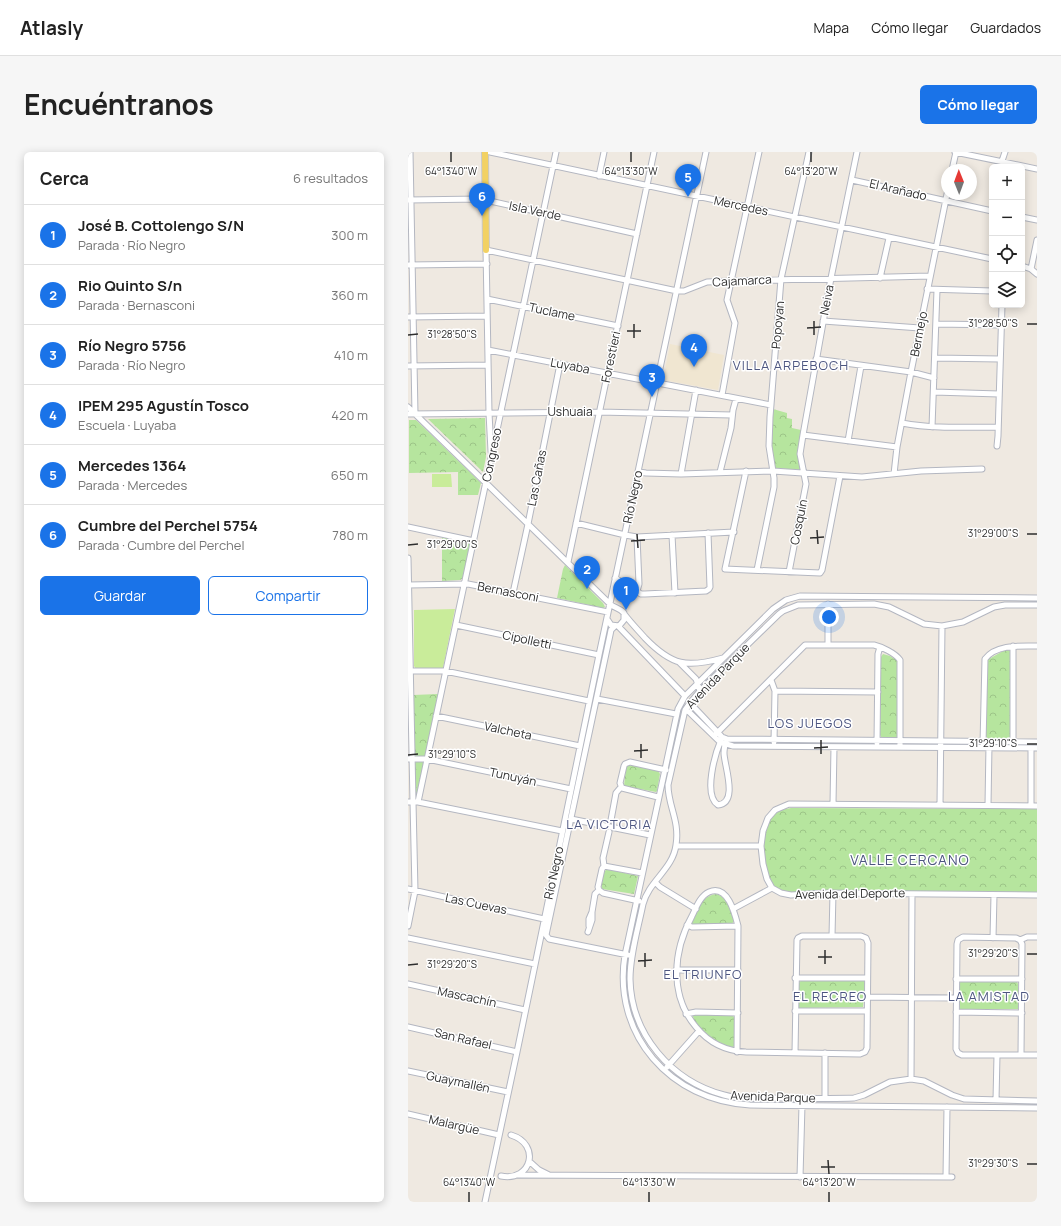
<!DOCTYPE html>
<html lang="es">
<meta charset="utf-8">
<style>
body{margin:0;font-family:Manrope,sans-serif;background:#f6f6f6;color:#222}
.controls{position:absolute;right:12px;top:12px;display:grid;overflow:hidden;border-radius:6px;box-shadow:0 2px 10px #0003}
.controls button{width:36px;height:36px;display:grid;place-items:center;padding:0;border:0;border-bottom:1px solid #e0e0e0;background:#fff;color:#222;font:20px sans-serif}
.compass{position:absolute;left:533px;top:12px;width:36px;height:36px;border-radius:50%;background:#fff;box-shadow:0 2px 10px #0003;rotate:359deg}
.you{position:absolute;left:421px;top:465px;width:14px;height:14px;margin:-10px;border:3px solid #fff;border-radius:50%;background:#1a73e8;box-shadow:0 0 0 6px #1a73e833}
.badge{display:grid;place-items:center;width:26px;height:26px;border-radius:50%;background:#1a73e8;color:#fff;font-size:13px;font-weight:700}
.pin{position:absolute;translate:-50% -33px;filter:drop-shadow(0 1px 2px #0008)}
.pin::after{content:'';position:absolute;top:21px;width:14px;height:12px;background:inherit;clip-path:polygon(0 0,100% 0,50% 100%)}
.list{margin:0;padding:0;list-style:none}
h2{display:flex;justify-content:space-between;align-items:center;height:52px;margin:0;padding:0 16px;font-size:17px}
h2 small{font-size:13px;font-weight:400;color:#767676}
.list li{display:grid;grid-template-columns:26px 1fr auto;gap:12px;align-items:center;box-sizing:border-box;height:60px;padding:0 16px;border-top:1px solid #e0e0e0}
.list b{display:block;font-size:15px;white-space:nowrap}
.list p{margin:0;font-size:13px;white-space:nowrap;color:#767676}
.list em{font-size:13px;font-style:normal;color:#767676}
.actions{display:flex;gap:8px;padding:12px 16px}
.actions a{flex:1;padding:9px 0;border:1px solid #1a73e8;border-radius:6px;text-align:center;font-size:14px;color:#1a73e8}
.actions .main{background:#1a73e8;color:#fff}
.icon{flex:none;width:22px;height:22px;fill:none;stroke:currentColor;stroke-width:2;stroke-linecap:round;stroke-linejoin:round}
.map{position:relative;flex:none;width:629px;height:1050px;overflow:hidden;border-radius:6px}
header{display:flex;align-items:center;gap:24px;box-sizing:border-box;height:56px;padding:0 20px;background:#fff;border-bottom:1px solid #e0e0e0}
header strong{font-size:19px}
nav{display:flex;gap:22px;margin-inline-start:auto;font-size:14px}
.intro{display:flex;align-items:center;justify-content:space-between;box-sizing:border-box;height:96px;padding:0 24px}
h1{margin:0;font-size:28px}
.button{padding:10px 18px;border-radius:6px;background:#1a73e8;color:#fff;font-size:14px;font-weight:700}
main{display:flex;gap:24px;padding:0 24px}
aside{flex:1;background:#fff;border-radius:6px;box-shadow:0 2px 10px #0003}
.map>svg:first-child{display:block}
.education{fill:#f0e6d1}
.park{fill:url(#park-crowns)}
.pitch{fill:#c9ec9a}
.lines{fill:none;stroke-linecap:round;stroke-linejoin:round}
.minor-casing{stroke:#b4b7c1;stroke-width:7}
.major-casing{stroke:#c9c9c9;stroke-width:8}
.minor{stroke:#fff;stroke-width:5}
.major{stroke:#f2d163;stroke-width:6}
.ticks{fill:none;stroke:#2e2e2e;stroke-width:1.5}
.labels{text-anchor:middle;stroke-width:3;stroke-linejoin:round;paint-order:stroke}
.street-label{font-size:12px;fill:#2e2e2e;stroke:#fff}
.neighbourhood-label{font-size:13px;letter-spacing:1px;fill:#4d5680;stroke:#fff}
.quarter-label{font-size:14px;letter-spacing:1px;fill:#4d5680;stroke:#fff}
.ticks-label{font-size:10px;text-anchor:middle;fill:#2e2e2e;stroke:#fff;stroke-width:3;stroke-linejoin:round;paint-order:stroke}
</style>
<header>
<strong>Atlasly</strong>
<nav><a>Mapa</a><a>Cómo llegar</a><a>Guardados</a></nav>
</header>
<div class="intro"><h1>Encuéntranos</h1><a class="button">Cómo llegar</a></div>
<main>
<aside>
<h2>Cerca<small>6 resultados</small></h2>
<ul class="list">
<li><span class="badge">1</span><div><b>José B. Cottolengo S/N</b><p>Parada · Río Negro</p></div><em>300 m</em></li>
<li><span class="badge">2</span><div><b>Rio Quinto S/n</b><p>Parada · Bernasconi</p></div><em>360 m</em></li>
<li><span class="badge">3</span><div><b>Río Negro 5756</b><p>Parada · Río Negro</p></div><em>410 m</em></li>
<li><span class="badge">4</span><div><b>IPEM 295 Agustín Tosco</b><p>Escuela · Luyaba</p></div><em>420 m</em></li>
<li><span class="badge">5</span><div><b>Mercedes 1364</b><p>Parada · Mercedes</p></div><em>650 m</em></li>
<li><span class="badge">6</span><div><b>Cumbre del Perchel 5754</b><p>Parada · Cumbre del Perchel</p></div><em>780 m</em></li>
</ul>
<div class="actions"><a class="main">Guardar</a><a>Compartir</a></div>
</aside>
<div class="map">
<svg width="629" height="1050" viewBox="0 0 629 1050">
<defs>
<pattern id="park-crowns" width="20" height="18" patternUnits="userSpaceOnUse"><rect width="20" height="18" fill="#b6e59e"/><path d="M2 6a3 3 0 1 1 6 0M12 15a3 3 0 1 1 6 0" fill="none" stroke="#9dc588"/></pattern>
</defs>
<rect width="100%" height="100%" fill="#efe9e1"/>
<!-- education -->
<path class="education" d="M262 192 316 203 310 238 255 228Z"/>
<!-- park -->
<path class="park" d="M365 257 379 261V266L384 267V276L393 278C391 292 388 304 393 318L367 316 363 288Z
M77 266 78 305 75 320 20 267Z
M1 268H8L73 331 70 343H50V320L1 321Z
M34 384 60 390 62 392 55 426 52 428 34 429Z
M157 413 195 451 197 455 195 456 149 446 155 417Z
M597 498H600L603 499V585L599 588H580L578 584 579 508Z
M475 502 482 504 490 509V582L489 585 487 587H474L472 583 473 505Z
M30 542 18 603 16 605H9L6 602 5 543Z
M8 610H15L17 612 9 646H7L6 612Z
M220 613 250 619 252 622 249 639 248 640 216 634 218 615Z
M383 656 629 657V741L387 742C379 740 369 739 363 731 353 715 353 677 366 663 371 658 377 657 383 656Z
M199 717 230 724 226 742 194 737C192 732 194 721 199 717Z
M309 742C320 746 322 759 326 769L323 773 284 772 283 770C290 758 294 743 309 742Z
M394 827 456 829 457 831 455 855 391 856V831Z
M554 829 609 830 610 832V857H552L551 831Z
M287 863H323L328 866 327 893 325 895C314 896 286 876 285 864Z"/>
<!-- pitch -->
<path class="pitch" d="M24 322H43L44 335H24Z
M47 457 35 516 8 517 6 514V458Z"/>
<g class="lines">
<!-- minor casing -->
<g class="minor-casing">
<path id="minor" d="M2 0 7 262
M82 0 584 107
M547 0 629 17
M594 9 597 0
M544 18 548 0
M191 24 196 0
M444 28 584 59
M0 48 73 47 229 82
M614 65 629 68
M0 113 79 112
M614 114 623 117 629 122
M623 117 629 88
M472 126 481 86
M519 137 584 139
M79 147 210 174
M0 165 79 164
M415 169 512 176
M528 172 594 173
M80 198 363 253
M527 206 592 207
M408 207 503 220 526 226
M0 214 80 213
M526 240 591 242
M314 243 327 171 319 148 351 0
M0 255 202 452C206 456 212 456 216 461V468L211 474 203 473 199 467
M0 262 191 260 324 263
M494 271C525 277 558 275 590 275
M524 275 529 138
M395 283 489 295
M440 289 453 214
M589 294 590 284 594 153
M83 299 81 261 78 98 269 139H276L299 130 323 129 522 124
M338 319 317 417 412 421 414 418 432 324
M231 320 238 321 273 322 365 319 454 325 513 319 574 317
M312 320 323 276 325 258 328 247
M273 322 288 238
M486 322 489 295 503 220 539 42
M168 371 217 383 229 385 326 380
M0 375 66 389
M264 383 267 441
M0 406 5 650H0
M160 410 246 0
M349 418 366 335V326L361 294 362 265 373 127 401 0
M381 420 398 332 392 302 395 283 423 126 449 0
M207 426 233 442H237L298 439 301 437 302 435 300 381
M0 433 60 432 200 460
M229 439 231 432 229 385
M105 441 120 372 152 212
M629 446 392 444 378 448 365 457 277 544 270 557 217 803C204 883 263 949 342 953L629 956
M629 453H597L586 455 555 470 534 474 516 472 481 455 466 452 390 453 375 459 371 462 292 539 282 551 277 558 260 633C260 654 272 669 268 693 265 717 241 729 235 752 230 777 222 802 222 827 223 882 263 929 316 943 334 948 354 946 373 946 397 946 421 947 446 946L456 943 482 930 503 927 516 929 544 943 556 947 629 949
M217 463C223 471 230 478 237 486 264 514 279 516 315 506
M48 473 191 503
M207 474 203 478 202 483 138 783 141 787 220 803
M210 474 277 544
M420 493V452
M271 510 288 527 292 539
M0 519H37L181 549
M363 528 367 539 366 590
M367 539 470 540
M189 547 268 562
M282 551 314 585 319 587 629 590
M277 558 281 560 312 590 325 594 629 596
M28 564 172 594
M308 582 397 493H466C474 495 487 501 492 508V592
M313 588C307 602 295 643 310 653 331 651 316 613 316 601 316 597 317 594 317 591
M469 591 470 502 472 495
M575 592 577 507C588 492 613 494 629 494
M605 593V494
M0 607H19L163 637
M250 645 214 636 212 631 216 614 217 612 222 610 258 618
M10 650 148 0
M425 652 426 595
M532 653 534 474
M580 653 581 593
M623 654V596
M629 654 381 652 367 658 360 666 355 679 353 694 355 712 359 727 364 736 373 741 383 743 417 741 629 743
M163 667 242 683
M203 668 208 641 213 635
M268 694H353
M196 714 195 706 201 680
M247 730 252 735 288 757
M0 737 136 767
M231 749 195 741 191 738 190 735 194 717 196 714 234 721
M325 757 364 736
M184 760 187 742 191 738
M279 773 284 775 330 774
M0 774 7 739 5 650H10L154 679
M180 780 184 768V760L181 767V774
M424 784 425 741
M629 785H619L612 788 608 786 555 785 550 788 549 792 548 897 550 901 554 903H629
M0 786 127 812
M585 786 586 743
M612 788 614 792 613 903
M268 818H330
M387 826H459
M548 827H614
M0 832 117 858
M459 845 548 846
M387 859H459
M548 860 614 861
M278 862 288 860 330 861
M0 875 109 900
M329 900 330 774C327 762 320 732 301 740 292 744 288 756 284 764 265 799 261 843 288 875 301 891 317 899 338 900L452 902 457 900 459 896 460 791 458 786 453 784H394L390 786 389 788 387 901
M259 915 291 879
M0 919 100 940
M503 927 504 742
M417 946V901
M588 948 589 903
M0 962 91 983
M121 1009 131 1018 141 1023
M109 1023 544 1025
M93 1024C124 1030 133 992 103 983
M392 1025 394 953
M538 1025 539 955
M77 1050 109 900 191 503 298 0"/>
</g>
<!-- major casing -->
<g class="major-casing">
<path id="major" d="M77 0 78 98"/>
</g>
<!-- minor -->
<use href="#minor" class="minor"/>
<!-- major -->
<use href="#major" class="major"/>
</g>
<!-- ticks -->
<path class="ticks" d="M43 0V10M223 0V10M403 0V10M406 169V183M226 172V186M619 172H629M399 176 413 175M219 179H233M0 183 10 182M409 378 410 392M229 382 230 396M619 382H629M402 386 416 385M223 389 237 388M0 393 10 392M413 588V602M233 592V606M619 592H629M406 596 420 595M226 599 240 598M0 603 10 602M417 798V812M237 801V815M619 802H629M410 805H424M230 809 244 808M0 813 10 812M420 1008 421 1022M619 1012H629M413 1015H427M61 1040V1050M241 1040V1050M421 1040V1050"/>
<g class="labels">
<!-- street labels -->
<g class="street-label">
<text transform="translate(490 38) rotate(13)" y="4">El Arañado</text>
<text transform="translate(333 54) rotate(12)" y="4">Mercedes</text>
<text transform="translate(127 59) rotate(12)" y="4">Isla Verde</text>
<text transform="translate(334 129) rotate(-3)" y="4">Cajamarca</text>
<text transform="translate(419 148) rotate(-79)" y="4">Neiva</text>
<text transform="translate(144 160) rotate(12)" y="4">Tuclame</text>
<text transform="translate(370 173) rotate(-85)" y="4">Popoyan</text>
<text transform="translate(511 182) rotate(-79)" y="4">Bermejo</text>
<text transform="translate(203 205) rotate(-78)" y="4">Forestieri</text>
<text transform="translate(162 214) rotate(11)" y="4">Luyaba</text>
<text x="162" y="264">Ushuaia</text>
<text transform="translate(84 303) rotate(-78)" y="4">Congreso</text>
<text transform="translate(129 326) rotate(-79)" y="4">Las Cañas</text>
<text transform="translate(225 345) rotate(-78)" y="4">Río Negro</text>
<text transform="translate(391 370) rotate(-79)" y="4">Cosquín</text>
<text transform="translate(100 440) rotate(11)" y="4">Bernasconi</text>
<text transform="translate(119 488) rotate(12)" y="4">Cipolletti</text>
<text transform="translate(310 524) rotate(-46)" y="4">Avenida Parque</text>
<text transform="translate(100 579) rotate(12)" y="4">Valcheta</text>
<text transform="translate(105 625) rotate(12)" y="4">Tunuyán</text>
<text transform="translate(146 721) rotate(-78)" y="4">Río Negro</text>
<text transform="translate(442 742) rotate(-1)" y="4">Avenida del Deporte</text>
<text transform="translate(68 752) rotate(12)" y="4">Las Cuevas</text>
<text transform="translate(59 845) rotate(12)" y="4">Mascachín</text>
<text transform="translate(55 887) rotate(13)" y="4">San Rafael</text>
<text transform="translate(50 930) rotate(12)" y="4">Guaymallén</text>
<text transform="translate(365 945) rotate(2)" y="4">Avenida Parque</text>
<text transform="translate(46 973) rotate(13)" y="4">Malargüe</text>
</g>
<!-- neighbourhood labels -->
<g class="neighbourhood-label">
<text x="383" y="218">VILLA ARPEBOCH</text>
<text x="402" y="576">LOS JUEGOS</text>
<text x="201" y="677">LA VICTORIA</text>
<text x="295" y="827">EL TRIUNFO</text>
<text x="422" y="849">EL RECREO</text>
<text x="581" y="849">LA AMISTAD</text>
</g>
<!-- quarter labels -->
<g class="quarter-label">
<text x="502" y="713">VALLE CERCANO</text>
</g>
</g>
<g class="ticks-label">
<text x="43" y="23">64°13'40"W</text>
<text x="223" y="23">64°13'30"W</text>
<text x="403" y="23">64°13'20"W</text>
<text x="585" y="175">31°28'50"S</text>
<text x="44" y="186">31°28'50"S</text>
<text x="585" y="385">31°29'00"S</text>
<text x="44" y="396">31°29'00"S</text>
<text x="585" y="595">31°29'10"S</text>
<text x="44" y="606">31°29'10"S</text>
<text x="585" y="805">31°29'20"S</text>
<text x="44" y="816">31°29'20"S</text>
<text x="585" y="1015">31°29'30"S</text>
<text x="61" y="1034">64°13'40"W</text>
<text x="241" y="1034">64°13'30"W</text>
<text x="421" y="1034">64°13'20"W</text>
</g>
</svg>
<div class="controls">
<button>+</button>
<button>−</button>
<button><svg class="icon" aria-label="locate" viewBox="0 0 24 24"><circle cx="12" cy="12" r="6"/><path d="M12 2v4M12 18v4M2 12h4M18 12h4"/></svg></button>
<button><svg class="icon" aria-label="layers" viewBox="0 0 24 24"><path d="M12 4l9 5-9 5-9-5zM3 14l9 5 9-5"/></svg></button>
</div>
<svg class="compass" viewBox="-18 -18 36 36"><path d="M0-13l5 13h-10z" fill="#e53935"/><path d="M0 13l5-13h-10z" fill="#767676"/></svg>
<div class="you"></div>
<div class="pin badge" style="left:218px;top:458px">1</div>
<div class="pin badge" style="left:179px;top:437px">2</div>
<div class="pin badge" style="left:244px;top:245px">3</div>
<div class="pin badge" style="left:286px;top:215px">4</div>
<div class="pin badge" style="left:280px;top:45px">5</div>
<div class="pin badge" style="left:74px;top:64px">6</div>
</div>
</main>
